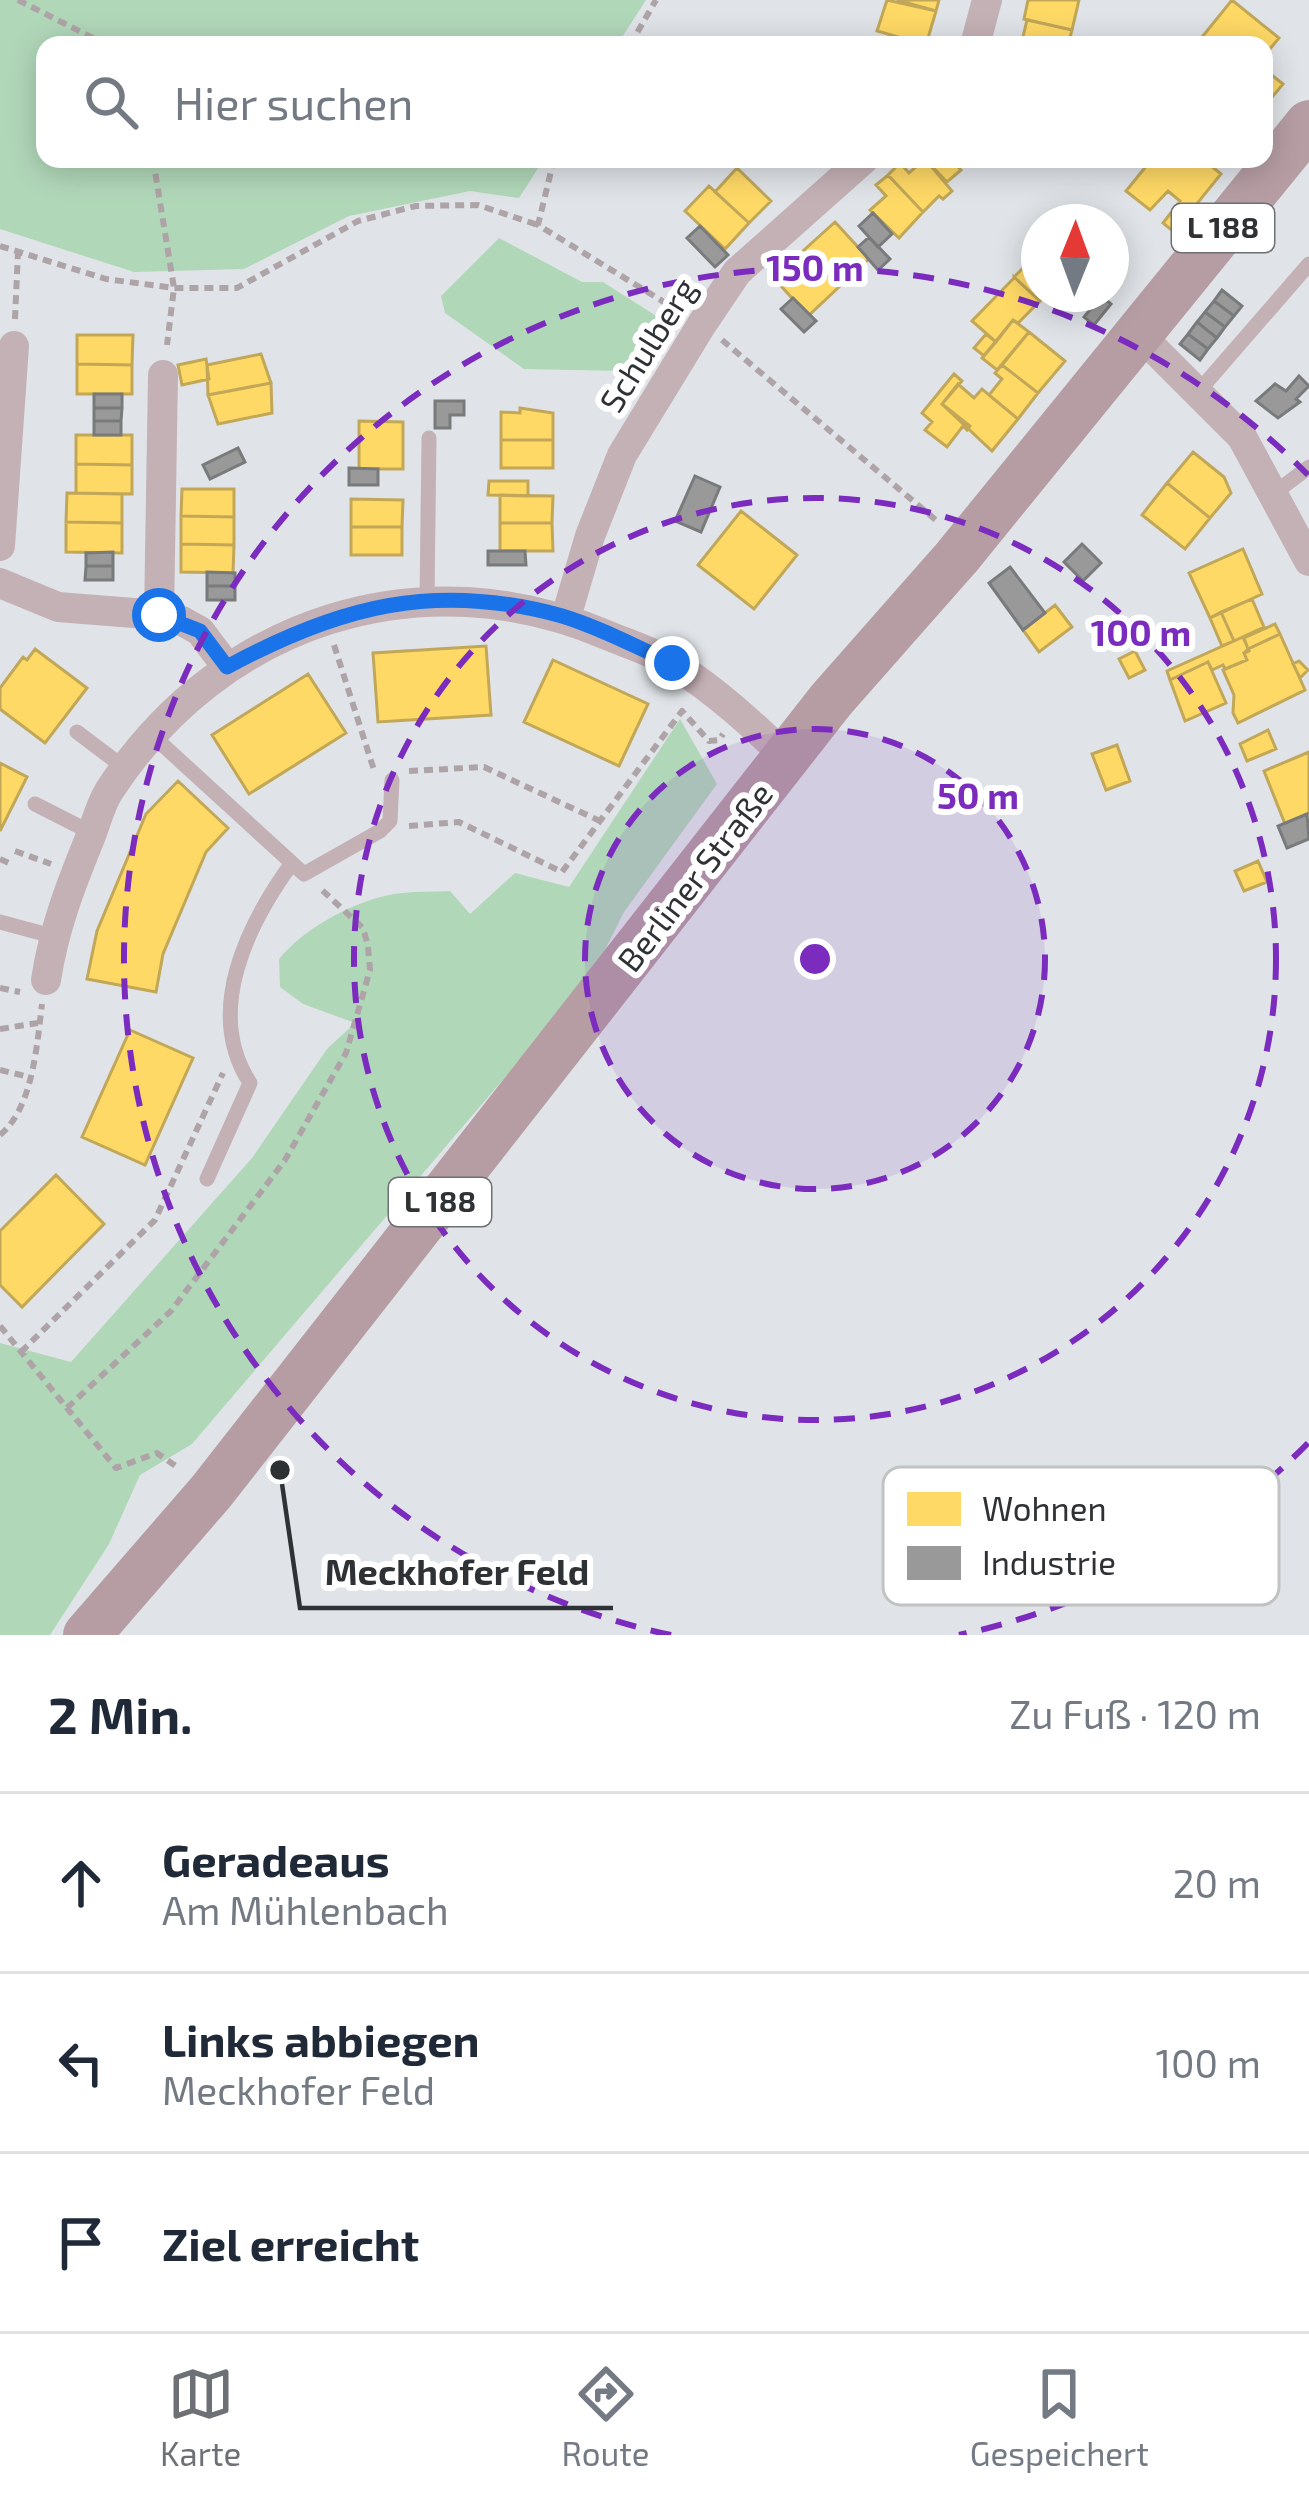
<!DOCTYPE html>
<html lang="de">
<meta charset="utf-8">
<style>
body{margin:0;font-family:"Exo 2",sans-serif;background:#f2f2f3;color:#1f2937}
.compass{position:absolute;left:1021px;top:204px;width:108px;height:108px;border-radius:50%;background:#fff;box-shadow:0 6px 30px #0003;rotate:1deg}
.stop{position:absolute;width:36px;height:36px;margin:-27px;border:9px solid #1a73e8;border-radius:50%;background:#fff}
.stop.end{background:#1a73e8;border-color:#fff;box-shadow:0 3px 12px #0008}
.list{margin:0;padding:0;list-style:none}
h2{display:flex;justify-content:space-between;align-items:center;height:156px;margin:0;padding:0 48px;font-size:51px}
h2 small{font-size:39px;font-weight:400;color:#747a83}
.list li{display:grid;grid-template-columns:78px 1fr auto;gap:36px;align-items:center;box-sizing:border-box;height:180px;padding:0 48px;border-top:3px solid #e0e1e3}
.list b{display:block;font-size:45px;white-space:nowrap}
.list p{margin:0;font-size:39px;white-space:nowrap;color:#747a83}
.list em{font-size:39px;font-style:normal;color:#747a83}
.icon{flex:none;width:66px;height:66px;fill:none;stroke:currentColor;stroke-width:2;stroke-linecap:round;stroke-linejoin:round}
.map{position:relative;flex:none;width:1309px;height:1635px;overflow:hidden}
.search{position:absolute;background:#fff;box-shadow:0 6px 30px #0003;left:36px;right:36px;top:36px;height:132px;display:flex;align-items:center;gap:30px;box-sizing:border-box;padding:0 42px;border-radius:24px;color:#747a83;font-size:45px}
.sheet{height:696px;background:#fff}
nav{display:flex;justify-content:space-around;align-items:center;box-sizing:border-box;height:168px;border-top:3px solid #e0e1e3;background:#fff;font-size:33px;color:#747a83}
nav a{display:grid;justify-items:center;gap:6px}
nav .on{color:#6d7074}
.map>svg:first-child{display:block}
.green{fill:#b1d7b9}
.homes{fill:#ffd966;stroke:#c1a757;stroke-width:3}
.industry{fill:#999;stroke:#797a7b;stroke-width:3}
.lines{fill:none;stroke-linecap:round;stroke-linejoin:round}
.path{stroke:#aea4a7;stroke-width:6;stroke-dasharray:9 6;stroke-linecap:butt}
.lane{stroke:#c4b1b6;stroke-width:15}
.street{stroke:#c4b1b6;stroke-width:30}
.primary{stroke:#b69da4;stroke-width:48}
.route{stroke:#1a73e8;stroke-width:15}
.ring{fill:none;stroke:#7b2cbf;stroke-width:6;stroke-dasharray:21 15}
.labels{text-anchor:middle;stroke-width:12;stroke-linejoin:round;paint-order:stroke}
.shield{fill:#fff;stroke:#6d7072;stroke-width:3}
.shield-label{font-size:30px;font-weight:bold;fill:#2f3235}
.street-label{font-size:33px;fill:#2f3235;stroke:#fff}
.key{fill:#fff;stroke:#c1c2c2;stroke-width:3}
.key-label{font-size:33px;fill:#2f3235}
.centre{fill:#7b2cbf;stroke:#fff;stroke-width:6}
.ring-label{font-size:36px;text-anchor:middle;font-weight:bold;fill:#7b2cbf;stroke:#fff;stroke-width:12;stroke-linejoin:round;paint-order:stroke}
.leader{fill:none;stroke:#2f3235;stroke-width:4.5}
.callout-dot{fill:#2f3235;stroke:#fff;stroke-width:4.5}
.callout-label{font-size:36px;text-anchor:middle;font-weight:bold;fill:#2f3235;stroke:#fff;stroke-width:12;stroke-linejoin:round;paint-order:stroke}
</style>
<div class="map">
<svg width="1309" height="1635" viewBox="0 0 1309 1635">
<rect width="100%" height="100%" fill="#e0e4e8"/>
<!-- green -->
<path class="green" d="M0 0H646L617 45H45V159H544L519 198 470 191 349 216 244 269 134 272 0 229Z
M499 238 582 282H603L661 319 622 371 524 369 445 313 441 296Z
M680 719 717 784 624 912 593 974 192 1444 140 1475 109 1544 50 1635H0V1343L71 1362 252 1158 327 1049 355 1023 303 1004 280 987 279 959C305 927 360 897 402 893 418 891 434 892 450 891L470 914 515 873 569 887Z"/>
<!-- homes -->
<path class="homes" d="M887 0 936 11 926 45 877 31Z
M897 0H939L936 11Z
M1028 0H1079L1072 30 1024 19Z
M1232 0 1279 38 1264 56V45H1202L1198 42Z
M1027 20 1072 30 1068 45H1021Z
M1264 69 1283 84 1264 107Z
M925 159 952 191 943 199 939 196 923 212 888 175 900 163 909 173Z
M931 159H951L961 170 947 182 928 162Z
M1152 159H1203L1221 174 1174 232 1163 223 1180 201 1168 191 1150 210 1126 191Z
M737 168 771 201 749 223 715 192Z
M888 175 923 212 899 238 870 210 886 196 876 185Z
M709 186 749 223 725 249 685 211Z
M835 222 869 259 839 287 804 250Z
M804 250 839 287 808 316 774 278Z
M1039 252V294H1046L1040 301 1014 277Z
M1014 278V277L1040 301 1018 323 1013 320 996 342 972 321Z
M1013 320 1029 332 997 370 982 358Z
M1029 332 1065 361 1038 393 1002 365Z
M986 334 996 342 984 356 974 348Z
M77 335H133L132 365 77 364Z
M261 354 271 383 208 395 207 365Z
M206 359 209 379 182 385 178 365Z
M77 364 132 365V394H77Z
M1002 365 1038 393 1018 419 989 395 1002 379 995 373Z
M954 374 962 381 942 404 970 426 967 430 963 426 947 447 925 430 932 422 922 413Z
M271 383 272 413 218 424 208 395Z
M958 384 974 398 982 389 1018 419 992 451 942 404Z
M520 408 553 413V440H501V412L520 413Z
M359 421 403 422V469H359Z
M76 435H132V465L76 464Z
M501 440H553V468H501Z
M1193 452 1224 477 1231 493 1210 518 1167 483Z
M76 464 132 465V494L76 493Z
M489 481H528V496L488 495Z
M1167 483 1210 518 1185 549 1142 515Z
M182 489H234V517L181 516Z
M67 493 122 494V523L66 522Z
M500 495 553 496 552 523H500Z
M351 499 403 500 402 527H351Z
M741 511 797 555 754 609 698 565Z
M181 516 234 517V545L181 544Z
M66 522 122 523V553L66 552Z
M500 523H552L553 551H500Z
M351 527H402V555H351Z
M181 544 234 545 233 573 181 572Z
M1243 549 1262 594 1210 618 1189 573Z
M1252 599 1264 627 1234 641 1221 612Z
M1055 605 1072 627 1039 652 1023 630Z
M1221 612 1234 641 1222 646 1210 618Z
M1275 624 1280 634 1248 649 1244 638Z
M1280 634 1305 690 1238 723 1233 713 1234 695 1223 670 1247 660 1244 653 1248 649Z
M1243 637 1249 651 1244 653 1247 660 1225 669 1223 665 1212 670 1208 662 1170 680 1167 671Z
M486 646 491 715 378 722 373 653Z
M35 649 87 688 45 743 0 709V688L23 657 27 660Z
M1135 651 1145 670 1129 678 1119 659Z
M553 660 648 704 619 766 524 722Z
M1299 661 1308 670 1300 678 1293 664Z
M1208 662 1226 703 1185 721 1170 680Z
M308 674 346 733 249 794 212 735Z
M1268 730 1276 749 1247 761 1240 744Z
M1117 745 1130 781 1106 790 1092 754Z
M1309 752V813L1285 824 1264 771Z
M0 763 27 777 0 831Z
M178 781 228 828 206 852 163 954 156 992 87 979 97 931 146 814Z
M1258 861 1267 882 1244 891 1235 871Z
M130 1030 193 1058 145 1165 82 1137Z
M56 1175 104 1224 22 1307 0 1285V1231Z"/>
<!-- industry -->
<path class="industry" d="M873 213 892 234 878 247 859 226Z
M700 226 728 255 715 267 687 238Z
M869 237 890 259 878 270 858 247Z
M1222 290 1242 306 1234 316 1214 301Z
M1101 296 1111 304 1094 325 1084 317Z
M793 298 816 321 804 332 781 309Z
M1214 301 1234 316 1225 327 1205 312Z
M1205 312 1225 327 1217 338 1197 322Z
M1197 322 1217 338 1208 349 1188 334Z
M1188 334 1208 349 1200 360 1180 344Z
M1299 376 1309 386 1296 399 1300 402 1278 418 1256 401 1275 384 1286 391Z
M94 394H122V408H94Z
M435 401H464V415H450V428H435Z
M94 408H122L121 421H94Z
M94 421H121V435H94Z
M238 448 245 462 210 479 203 465Z
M349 468 378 469V485H349Z
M695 476 720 487 701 532 675 521Z
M1082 544 1101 563 1083 581 1064 562Z
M488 551H525L526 565H488Z
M113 552V566H86V553Z
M86 566H113V580H85Z
M1010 567 1045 613 1023 630 989 583Z
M207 572 235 573V586H207Z
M207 586H235V600H207Z
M1307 814 1309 839 1287 848 1278 826Z"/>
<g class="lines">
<!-- path -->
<path class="path" d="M18 0 107 45
M630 45 656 0
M153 159 174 288 167 345
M554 159 538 225 677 310
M0 246 106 279 174 288H237L358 221 416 206 478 205 538 225
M15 319 18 251
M722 340 937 521
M334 645 374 770
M409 771 484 767 600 821
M409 826 459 822 562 872 682 711 709 741 719 740 723 734
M15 851 51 864
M0 859 9 863
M0 988 20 992
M0 1029 38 1023
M0 1070 29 1077
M0 1135C33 1108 37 1044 42 1004
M0 1326 116 1468 157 1453 180 1469
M21 1352 155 1220 223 1073
M67 1408 171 1311 285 1160 346 1053 370 970 368 946 363 928 322 890"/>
<!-- lane -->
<path class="lane" d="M1198 392 1309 264
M1273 494 1309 467
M427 598 429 438
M77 732 126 769
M153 736 304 874 380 831 390 821 392 780
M35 804 92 833
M0 922 52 936
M207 1179 250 1083C204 1012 247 925 292 863"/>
<!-- street -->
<path class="street" d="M975 45 987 0
M1138 333 1242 437 1309 561
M0 546 14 346
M0 583 58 607 159 615 182 621 200 631 227 667
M159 615 163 375
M566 617 590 536 622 455 702 324 737 272 864 159
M46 980C54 927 72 882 92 833 97 819 101 804 109 791 220 620 422 555 609 636 631 645 656 653 675 665 717 692 752 724 787 758"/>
<!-- primary -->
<path class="primary" d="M87 1635 211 1492 831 700 957 557 1309 124"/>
</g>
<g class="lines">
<!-- route -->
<path class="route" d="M159 615 200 631 227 667C339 606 436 581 562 616 599 627 636 647 672 663"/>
</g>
<!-- distance rings -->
<circle cx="815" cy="959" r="230" fill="#7b2cbf" fill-opacity=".12"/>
<g class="ring">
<circle cx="815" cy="959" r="230"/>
<circle cx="815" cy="959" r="461"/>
<path d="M1308 1443A691 691 0 0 1 959 1635M671 1635A691 691 0 1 1 1308 475"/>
</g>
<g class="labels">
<!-- shield labels -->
<g class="shield">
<rect x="1172" y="204" width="102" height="48" rx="9"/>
<rect x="389" y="1178" width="102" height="48" rx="9"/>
</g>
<g class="shield-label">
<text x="1223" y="238">L 188</text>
<text x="440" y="1212">L 188</text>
</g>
<!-- street labels -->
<g class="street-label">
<text transform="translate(648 345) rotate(-58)" y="12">Schulberg</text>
<text transform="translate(695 877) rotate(-52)" y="12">Berliner Straße</text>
</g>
</g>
<!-- legend -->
<rect x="883" y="1467" width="396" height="138" rx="18" class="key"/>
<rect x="907" y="1492" width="54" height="34" fill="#ffd966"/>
<rect x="907" y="1546" width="54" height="34" fill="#999"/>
<g class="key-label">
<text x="982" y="1521">Wohnen</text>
<text x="982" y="1575">Industrie</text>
</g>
<circle cx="815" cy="959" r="18" class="centre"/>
<g class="ring-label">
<text x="815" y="281">150 m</text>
<text x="1141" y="646">100 m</text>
<text x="978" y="809">50 m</text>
</g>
<!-- callouts -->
<path class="leader" d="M280 1470L300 1608H613"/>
<circle class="callout-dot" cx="280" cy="1470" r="12"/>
<g class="callout-label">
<text x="457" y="1585">Meckhofer Feld</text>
</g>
</svg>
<svg class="compass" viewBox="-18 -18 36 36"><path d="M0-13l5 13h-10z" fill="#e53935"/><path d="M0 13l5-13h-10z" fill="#747a83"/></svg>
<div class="stop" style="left:159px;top:615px"></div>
<div class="stop end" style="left:672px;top:663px"></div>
<div class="search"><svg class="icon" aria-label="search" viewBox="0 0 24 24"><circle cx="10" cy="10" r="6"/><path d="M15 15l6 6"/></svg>Hier suchen</div>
</div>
<section class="sheet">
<h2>2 Min.<small>Zu Fuß · 120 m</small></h2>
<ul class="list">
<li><svg class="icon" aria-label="ahead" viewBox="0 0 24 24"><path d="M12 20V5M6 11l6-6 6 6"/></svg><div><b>Geradeaus</b><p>Am Mühlenbach</p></div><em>20 m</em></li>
<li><svg class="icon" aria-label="left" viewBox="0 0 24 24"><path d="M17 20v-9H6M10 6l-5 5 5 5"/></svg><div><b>Links abbiegen</b><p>Meckhofer Feld</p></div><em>100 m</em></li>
<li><svg class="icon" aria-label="arrive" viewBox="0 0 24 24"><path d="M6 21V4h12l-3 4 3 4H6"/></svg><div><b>Ziel erreicht</b></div></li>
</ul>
</section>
<nav>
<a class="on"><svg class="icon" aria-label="map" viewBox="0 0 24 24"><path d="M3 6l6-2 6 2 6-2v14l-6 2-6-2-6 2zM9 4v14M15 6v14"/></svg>Karte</a>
<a><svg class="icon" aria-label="directions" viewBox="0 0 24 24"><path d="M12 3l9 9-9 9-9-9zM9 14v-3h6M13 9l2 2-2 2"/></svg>Route</a>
<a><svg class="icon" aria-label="saved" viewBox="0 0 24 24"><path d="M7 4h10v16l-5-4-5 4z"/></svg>Gespeichert</a>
</nav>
